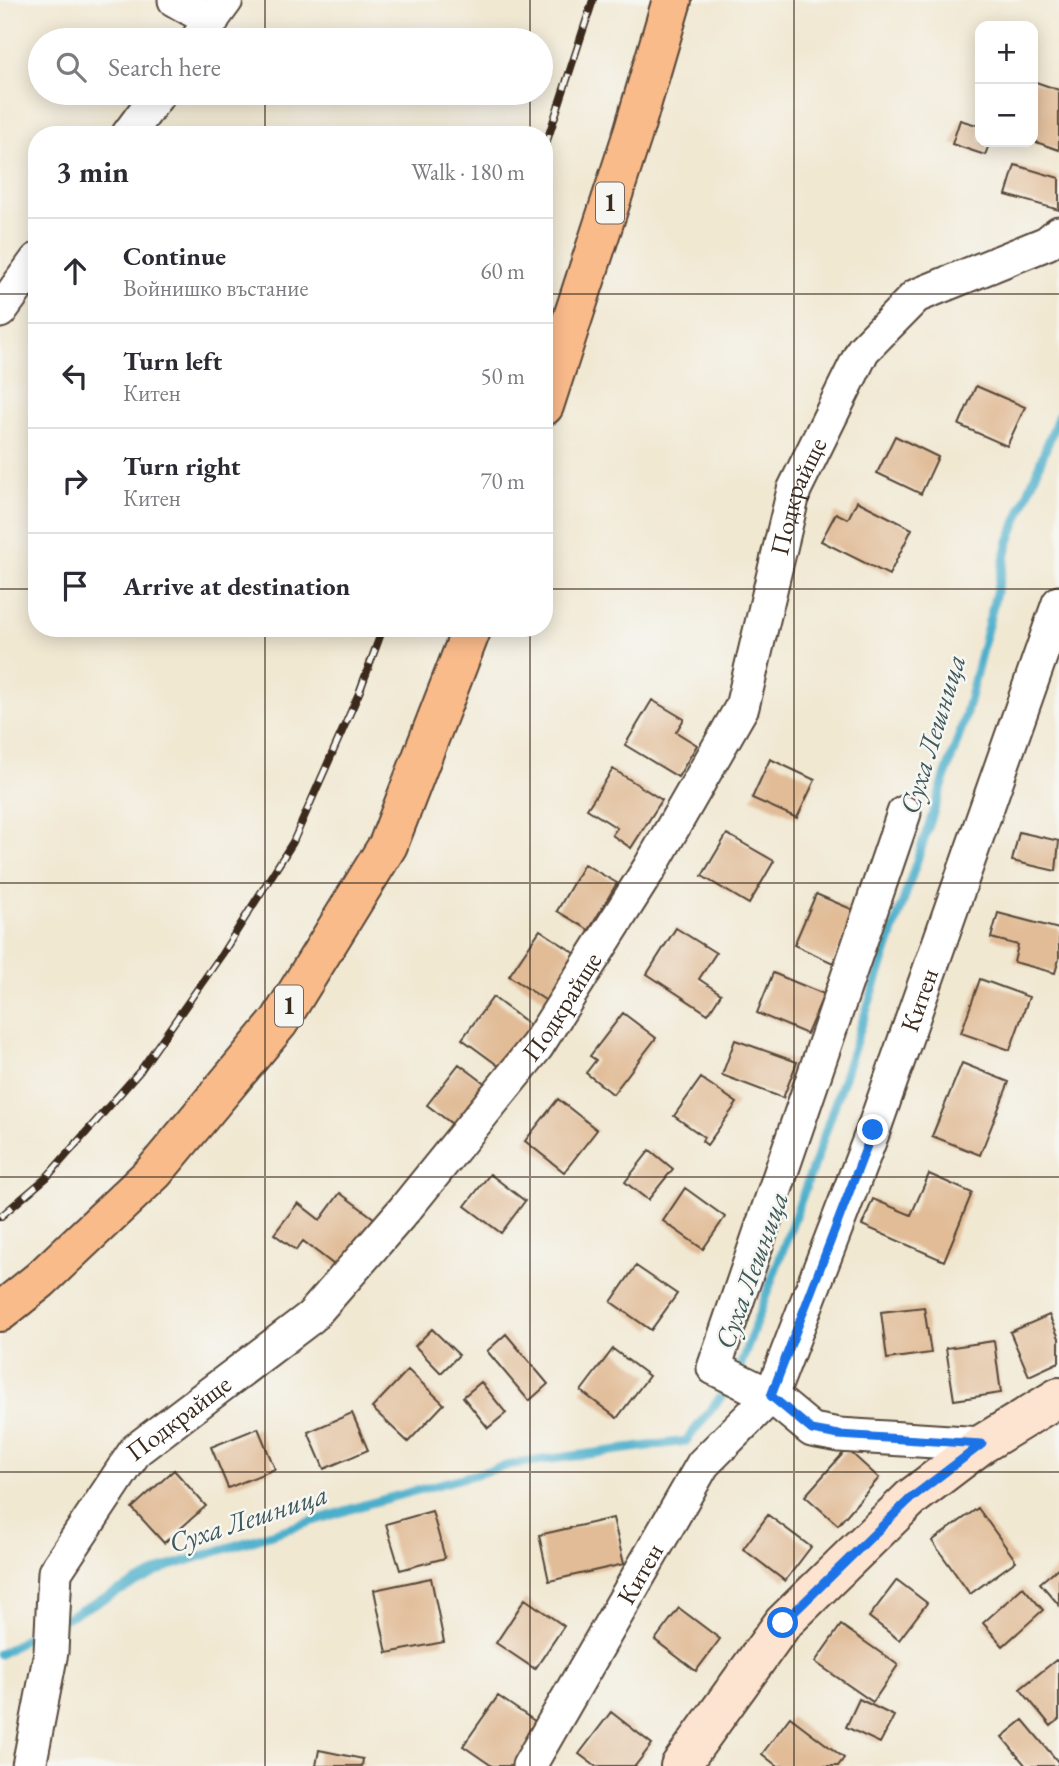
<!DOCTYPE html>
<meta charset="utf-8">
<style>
body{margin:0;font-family:"EB Garamond",serif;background:#f7f7f7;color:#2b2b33}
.controls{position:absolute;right:21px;top:21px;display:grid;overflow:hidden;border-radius:14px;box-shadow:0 4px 18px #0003}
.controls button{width:63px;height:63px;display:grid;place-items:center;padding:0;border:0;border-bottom:2px solid #e1e1e2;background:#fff;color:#2b2b33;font:35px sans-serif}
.stop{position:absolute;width:21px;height:21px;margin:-16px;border:5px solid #1a73e8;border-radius:50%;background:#fff}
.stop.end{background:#1a73e8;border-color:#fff;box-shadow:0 2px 7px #0008}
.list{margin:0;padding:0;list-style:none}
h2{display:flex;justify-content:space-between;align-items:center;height:91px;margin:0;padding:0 28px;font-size:30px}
h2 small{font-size:23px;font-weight:400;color:#7c7c81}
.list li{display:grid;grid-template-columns:46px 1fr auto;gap:21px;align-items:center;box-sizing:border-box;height:105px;padding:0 28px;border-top:2px solid #e1e1e2}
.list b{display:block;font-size:26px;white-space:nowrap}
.list p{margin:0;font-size:23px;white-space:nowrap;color:#7c7c81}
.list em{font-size:23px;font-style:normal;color:#7c7c81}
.icon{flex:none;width:38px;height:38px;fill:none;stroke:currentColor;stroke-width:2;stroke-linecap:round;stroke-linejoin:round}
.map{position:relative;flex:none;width:1059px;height:1766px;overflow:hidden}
.search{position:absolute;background:#fff;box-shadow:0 4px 18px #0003;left:28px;top:28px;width:525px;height:77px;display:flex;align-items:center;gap:18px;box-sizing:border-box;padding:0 24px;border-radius:38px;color:#7c7c81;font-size:26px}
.panel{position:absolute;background:#fff;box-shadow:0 4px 18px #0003;left:28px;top:126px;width:525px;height:511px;border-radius:28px}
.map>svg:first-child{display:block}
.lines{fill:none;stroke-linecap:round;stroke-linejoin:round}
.stream{stroke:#4cafcb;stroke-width:9}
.building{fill:#e1bc97}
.street-casing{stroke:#564639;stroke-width:37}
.secondary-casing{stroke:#564639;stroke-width:42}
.highway-casing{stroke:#564639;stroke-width:42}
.street{stroke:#fff;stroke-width:33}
.secondary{stroke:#fde4d1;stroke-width:38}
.highway{stroke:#fabb8b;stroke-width:38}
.rail-casing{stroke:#3b2a1e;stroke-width:8}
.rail{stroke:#f6f6f2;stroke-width:5;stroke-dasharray:16;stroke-linecap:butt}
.route{stroke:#1a73e8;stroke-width:9}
.grid{fill:none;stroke:#3b2a1e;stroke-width:2;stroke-opacity:0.55}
.labels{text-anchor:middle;stroke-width:5;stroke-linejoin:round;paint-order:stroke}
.shield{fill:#f6f6f2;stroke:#73675e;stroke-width:2}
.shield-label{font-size:24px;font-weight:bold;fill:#3b2a1e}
.street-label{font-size:26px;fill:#3b2a1e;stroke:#f6f6f2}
.water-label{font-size:28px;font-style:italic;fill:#41595b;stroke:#f6f6f2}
</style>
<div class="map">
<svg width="1059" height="1766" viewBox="0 0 1059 1766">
<rect width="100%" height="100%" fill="#f6f6f2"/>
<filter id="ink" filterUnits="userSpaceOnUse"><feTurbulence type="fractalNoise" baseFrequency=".0143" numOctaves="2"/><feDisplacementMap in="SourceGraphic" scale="14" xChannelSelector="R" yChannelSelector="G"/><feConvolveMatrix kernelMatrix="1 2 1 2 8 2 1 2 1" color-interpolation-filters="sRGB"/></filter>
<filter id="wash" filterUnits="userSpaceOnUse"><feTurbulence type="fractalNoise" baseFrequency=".00686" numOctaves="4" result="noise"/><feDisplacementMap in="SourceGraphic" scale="28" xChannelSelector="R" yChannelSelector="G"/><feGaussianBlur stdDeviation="1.57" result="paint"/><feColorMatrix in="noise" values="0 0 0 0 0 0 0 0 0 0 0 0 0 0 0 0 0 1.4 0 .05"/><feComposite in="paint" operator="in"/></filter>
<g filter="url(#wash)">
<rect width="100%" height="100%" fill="#f1e8d2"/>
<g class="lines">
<!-- stream -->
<path class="stream" d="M738 1372 821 1145 964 721 1009 541 1059 415
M59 1621 167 1567 367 1504 513 1464 686 1441 731 1384
M0 1654 44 1628"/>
</g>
<g id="blocks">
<!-- building -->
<path class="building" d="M1033 81 1059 90V150L1033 141Z
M960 120 980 126V142H990L985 155 952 144Z
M1015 165 1059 178V210L1006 195Z
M976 386 1025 407 1007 446 959 425Z
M895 436 938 457 921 494 877 473Z
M857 501 912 529 889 575 821 541 836 513 848 519Z
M652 700 684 719 676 732 697 745 678 777 625 745Z
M770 759 815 780 797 818 752 798Z
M613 769 662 800 631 848 612 835 617 828 587 809Z
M1019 832 1059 841 1056 871 1012 861Z
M727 834 774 861 749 904 702 876Z
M584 864 617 883 589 930 557 911Z
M816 894 856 911 833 963 794 945Z
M998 913 1059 929V959L1055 973 1014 962 1018 945 991 938Z
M676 928 716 953 699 979 721 994 708 1014 647 974Z
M540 930 588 962 551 1004 509 976Z
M773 973 824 994 807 1034 757 1013Z
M980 979 1029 997 1010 1050 961 1033Z
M493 997 534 1028 503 1069 462 1039Z
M623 1013 656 1038 613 1094 586 1073 596 1060 590 1056Z
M735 1040 797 1062 783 1098 722 1075Z
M962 1063 1009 1082 980 1155 932 1136Z
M459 1064 487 1085 455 1126 427 1105Z
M701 1078 737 1103 707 1145 702 1141 704 1137 674 1116Z
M558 1099 597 1130 564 1172 525 1141Z
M650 1150 673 1169 648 1200 625 1182Z
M490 1174 525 1201 501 1233 465 1206Z
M929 1174 972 1193 944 1261 862 1225 873 1199 911 1215Z
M685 1188 725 1217 703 1249 663 1221Z
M340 1193 379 1222 342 1271 303 1241 296 1250 274 1234 298 1203 320 1220Z
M636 1266 677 1294 651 1330 611 1302Z
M924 1307 931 1353 887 1359 881 1312Z
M1049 1315 1059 1338V1362L1029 1376 1010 1332Z
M432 1329 459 1355 441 1373 415 1346Z
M506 1334 548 1384 529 1401 487 1351Z
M994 1341 1001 1393 954 1400 946 1348Z
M613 1349 649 1376 617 1418 581 1391Z
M408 1370 444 1404 408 1442 372 1408Z
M481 1382 506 1413 488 1428 463 1397Z
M352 1413 368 1450 324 1469 308 1432Z
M258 1428 275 1469 228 1488 211 1447Z
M847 1449 879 1478 838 1525 805 1496Z
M174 1470 206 1506 164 1543 132 1508Z
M978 1508 1016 1561 970 1594 932 1541Z
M432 1511 445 1558 400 1570 386 1524Z
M768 1515 811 1547 785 1581 743 1549Z
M613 1518 624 1564 549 1581 539 1535Z
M1059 1567V1605L1040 1583Z
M431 1578 444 1642 387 1653 374 1590Z
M897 1580 927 1603 899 1640 869 1617Z
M1023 1587 1043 1610 1003 1646 983 1623Z
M525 1599 564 1626 535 1669 496 1643Z
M679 1608 720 1639 696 1671 655 1640Z
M841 1625 898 1665 873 1702 815 1662Z
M1056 1660 1059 1663V1719L1051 1726 1020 1689Z
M498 1696 542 1726 513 1766H492L463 1746Z
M859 1699 894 1716 880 1743 846 1727Z
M611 1712 652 1744 635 1766H595L579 1754Z
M790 1717 844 1758 838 1766H777L762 1754Z
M1023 1720 1059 1763 1057 1766H1026L1002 1737Z
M319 1750 363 1759 362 1766H316Z"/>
</g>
</g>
<g filter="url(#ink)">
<use href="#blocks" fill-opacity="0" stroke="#564639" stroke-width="2"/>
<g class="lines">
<!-- street casing -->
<g class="street-casing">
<g id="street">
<path d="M175 0 212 21"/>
<path d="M197 40 226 0"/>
<path d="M128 135 159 93"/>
<path d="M0 311 37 260"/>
<path id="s1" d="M904 813 714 1368 771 1396 873 1131 1059 603"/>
<path id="s2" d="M29 1766 51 1652 55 1572 136 1450 311 1317 405 1209 537 1046 649 869 742 707 794 490 863 350 916 296 1047 243 1059 233"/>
<path id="s3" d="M529 1766 703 1464 771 1396 812 1430 839 1435 982 1444"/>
</g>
</g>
<!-- secondary casing -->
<g class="secondary-casing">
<path id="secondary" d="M680 1766 783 1623 911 1498 982 1444 1059 1397"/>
</g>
<!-- highway casing -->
<g class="highway-casing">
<path id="highway" d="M544 406 633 133 672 0
M0 1312 40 1280 154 1172 279 1022 388 845 472 628"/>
</g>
<!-- street -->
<use href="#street" class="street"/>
<!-- secondary -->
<use href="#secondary" class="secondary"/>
<!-- highway -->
<use href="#highway" class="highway"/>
<!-- rail casing -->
<g class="rail-casing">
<path id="rail" d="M544 150 593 0
M0 1217 46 1178 140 1071 222 954 293 842 359 693 383 628"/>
</g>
<!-- rail -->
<use href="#rail" class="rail"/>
</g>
</g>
<g class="lines" filter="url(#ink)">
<!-- route -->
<path class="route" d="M783 1623 911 1498 982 1444 839 1435 812 1430 771 1396 873 1130"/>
</g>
<!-- grid -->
<path class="grid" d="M265 0V40M530 0V40M794 0V1766M265 93V135M530 93V135M0 294H37M544 294H1059M0 589H37M544 589H1059M265 628V1766M530 628V1766M0 883H1059M0 1177H1059M0 1472H1059"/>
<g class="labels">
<!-- shield labels -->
<g class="shield">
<rect x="596" y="182.5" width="28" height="41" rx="5"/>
<rect x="275" y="985.5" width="28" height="41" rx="5"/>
</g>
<g class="shield-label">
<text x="610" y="211">1</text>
<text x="289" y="1014">1</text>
</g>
<!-- street labels -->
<g class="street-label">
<text dy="9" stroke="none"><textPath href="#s2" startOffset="1530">Подкрайще</textPath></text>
<text dy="9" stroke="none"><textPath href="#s1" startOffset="1073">Китен</textPath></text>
<text dy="9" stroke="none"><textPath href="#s2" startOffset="962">Подкрайще</textPath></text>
<text dy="9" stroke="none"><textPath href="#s2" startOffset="396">Подкрайще</textPath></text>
<text dy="9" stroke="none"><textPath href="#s3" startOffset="222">Китен</textPath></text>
</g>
<!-- water labels -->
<g class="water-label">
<text transform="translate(932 734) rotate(-73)" y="10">Суха Лешница</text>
<text transform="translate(751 1270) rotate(-70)" y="10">Суха Лешница</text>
<text transform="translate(248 1518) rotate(-18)" y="10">Суха Лешница</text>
</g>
</g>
</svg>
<div class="controls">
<button>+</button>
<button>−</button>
</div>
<div class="stop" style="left:783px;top:1623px"></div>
<div class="stop end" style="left:873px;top:1130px"></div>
<div class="search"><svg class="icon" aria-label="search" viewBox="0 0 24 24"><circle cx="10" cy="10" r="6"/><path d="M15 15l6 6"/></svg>Search here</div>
<section class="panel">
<h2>3 min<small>Walk · 180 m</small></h2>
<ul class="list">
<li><svg class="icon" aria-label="ahead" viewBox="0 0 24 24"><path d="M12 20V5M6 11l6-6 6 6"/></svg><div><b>Continue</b><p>Войнишко въстание</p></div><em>60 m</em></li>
<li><svg class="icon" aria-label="left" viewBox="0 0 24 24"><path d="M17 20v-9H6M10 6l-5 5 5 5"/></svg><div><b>Turn left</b><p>Китен</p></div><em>50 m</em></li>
<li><svg class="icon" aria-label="right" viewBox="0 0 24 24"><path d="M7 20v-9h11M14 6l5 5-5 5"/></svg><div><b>Turn right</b><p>Китен</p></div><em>70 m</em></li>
<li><svg class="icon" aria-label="arrive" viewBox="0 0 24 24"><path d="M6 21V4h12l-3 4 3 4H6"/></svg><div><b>Arrive at destination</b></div></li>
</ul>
</section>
</div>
